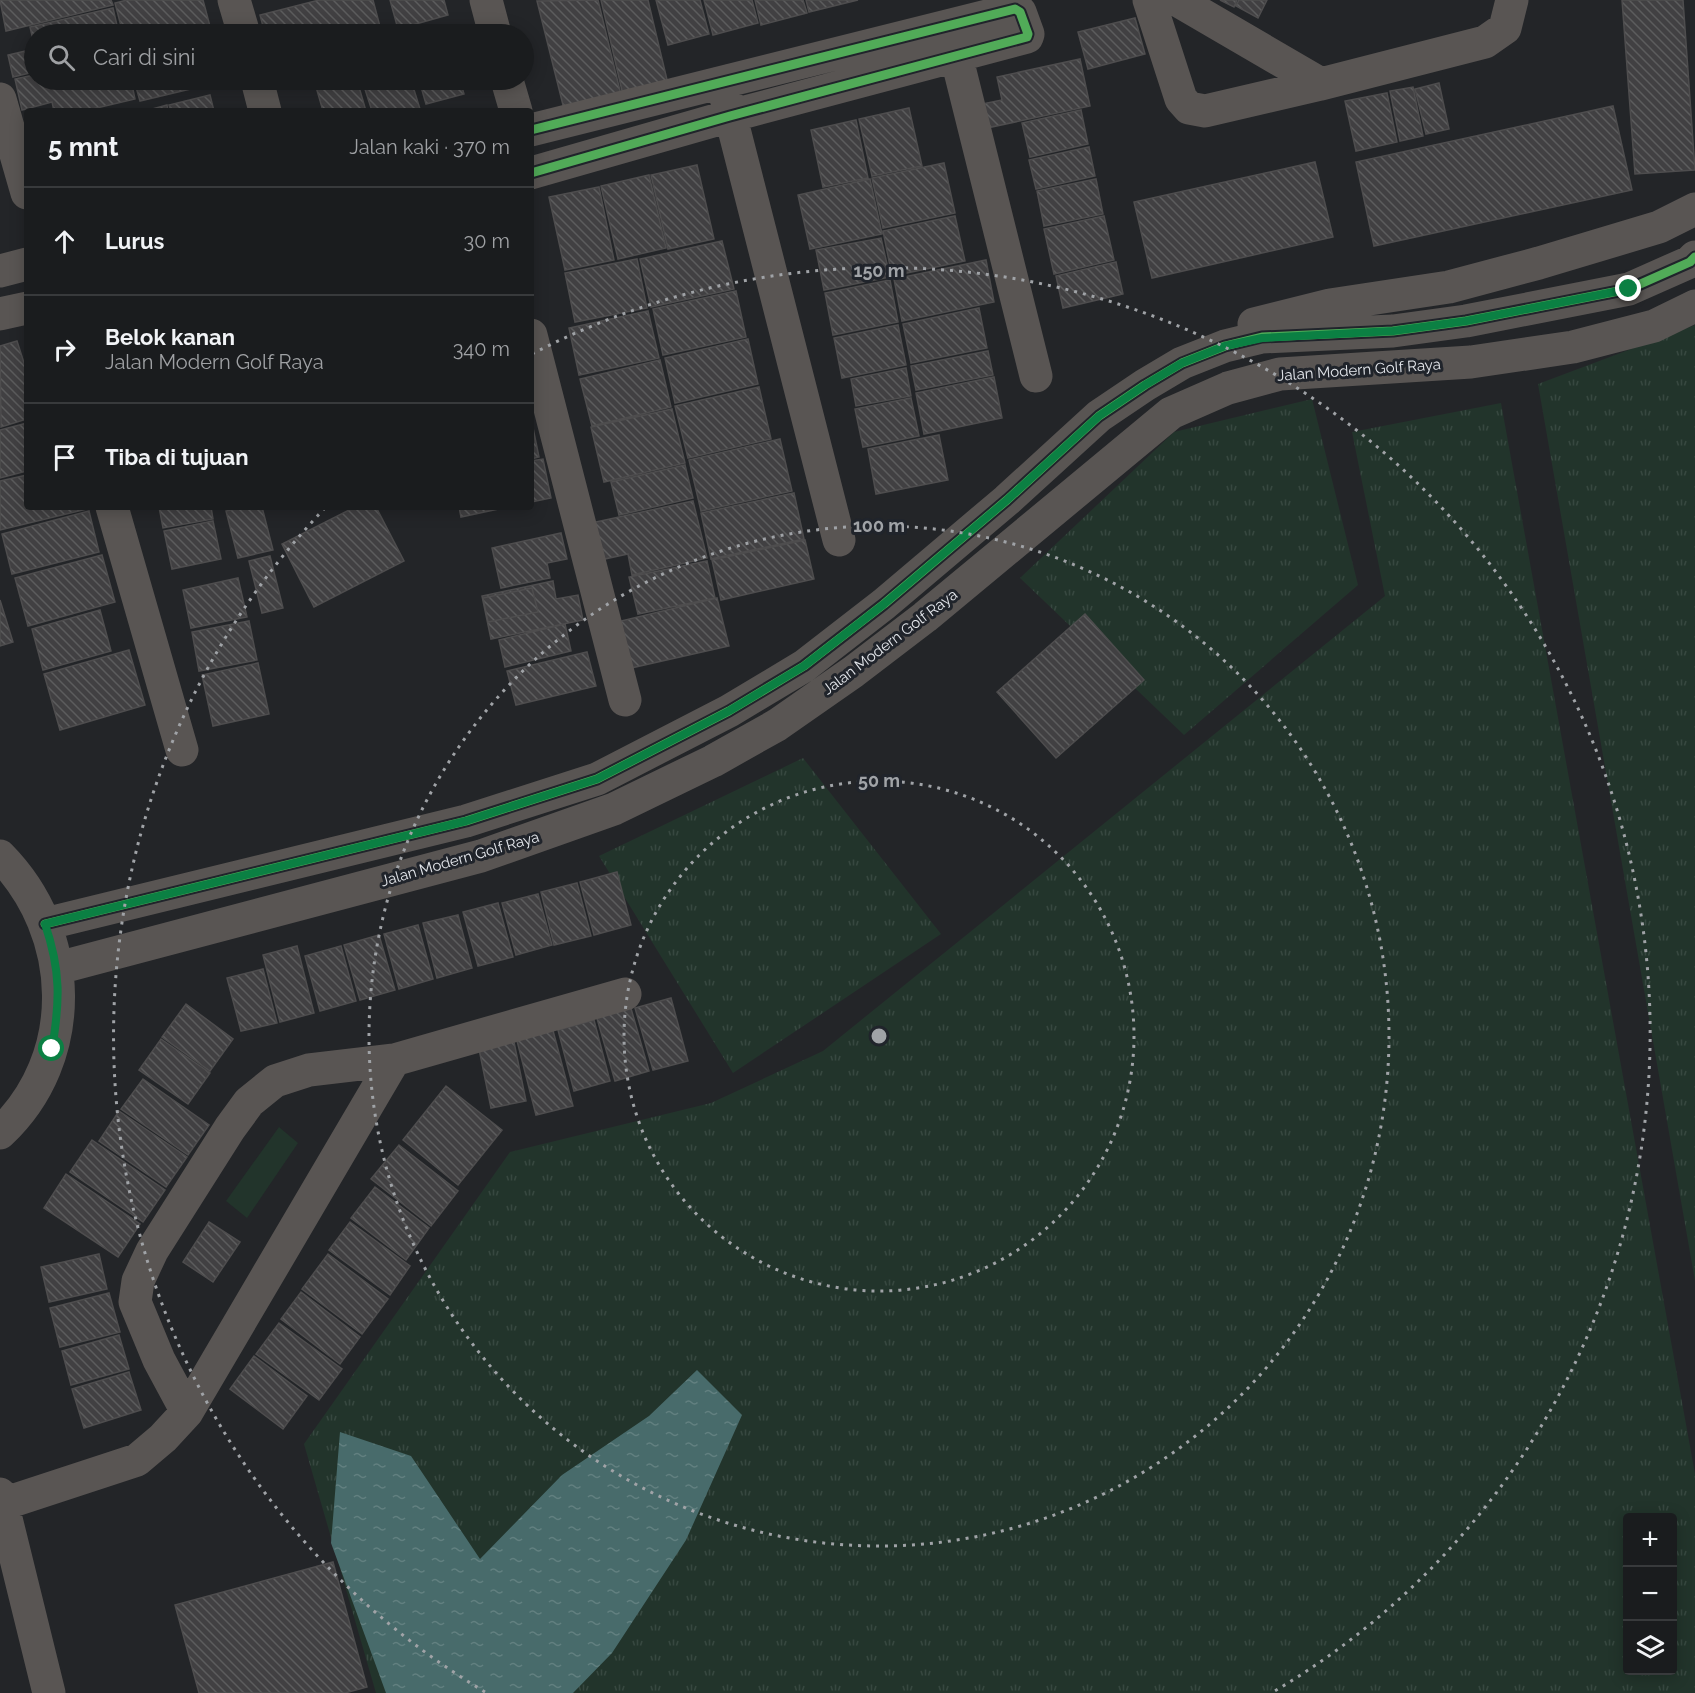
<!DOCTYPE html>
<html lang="id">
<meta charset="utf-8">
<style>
body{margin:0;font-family:Raleway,sans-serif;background:#27292b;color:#f1f3f6}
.controls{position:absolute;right:18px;bottom:18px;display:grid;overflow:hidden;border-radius:6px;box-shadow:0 3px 15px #0003}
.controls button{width:54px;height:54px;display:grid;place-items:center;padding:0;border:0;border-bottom:2px solid #383a3c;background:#1a1c1e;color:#f1f3f6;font:30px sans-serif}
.stop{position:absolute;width:18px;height:18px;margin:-14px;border:4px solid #0b8043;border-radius:50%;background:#fff}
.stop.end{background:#0b8043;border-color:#fff;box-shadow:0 2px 6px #0008}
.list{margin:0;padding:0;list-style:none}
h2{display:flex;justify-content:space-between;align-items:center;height:78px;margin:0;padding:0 24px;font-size:26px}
h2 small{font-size:20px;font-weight:400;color:#9fa1a4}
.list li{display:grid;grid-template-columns:39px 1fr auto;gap:18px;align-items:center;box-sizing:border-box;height:108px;padding:0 24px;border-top:2px solid #383a3c}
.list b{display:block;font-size:22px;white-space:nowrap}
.list p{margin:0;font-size:20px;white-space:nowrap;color:#9fa1a4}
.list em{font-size:20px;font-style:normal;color:#9fa1a4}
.icon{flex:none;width:33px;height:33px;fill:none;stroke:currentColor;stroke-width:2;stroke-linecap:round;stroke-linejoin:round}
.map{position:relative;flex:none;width:1695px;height:1693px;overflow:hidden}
.search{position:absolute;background:#1a1c1e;box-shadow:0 3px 15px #0003;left:24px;top:24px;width:510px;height:66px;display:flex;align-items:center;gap:15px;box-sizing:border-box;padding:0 21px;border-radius:33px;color:#9fa1a4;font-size:22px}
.panel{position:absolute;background:#1a1c1e;box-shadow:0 3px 15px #0003;left:24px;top:108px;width:510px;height:402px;border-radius:6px}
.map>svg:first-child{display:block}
.grass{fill:url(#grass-tufts);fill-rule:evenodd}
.pitch{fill:#22342b}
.water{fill:url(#water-ripples)}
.building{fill:url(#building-back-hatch);stroke:#4e4d4e;stroke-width:1.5}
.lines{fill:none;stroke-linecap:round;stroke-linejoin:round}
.minor{stroke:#595553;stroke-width:33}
.cycleway-casing{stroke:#20242b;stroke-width:13}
.cycleway{stroke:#51ab58;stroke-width:9}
.route{stroke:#0b8043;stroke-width:8}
.ring{fill:none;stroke:#a0a3a7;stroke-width:3;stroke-dasharray:3 6}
.labels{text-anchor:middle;stroke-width:6;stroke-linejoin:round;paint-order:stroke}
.street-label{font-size:15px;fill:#e4e7ec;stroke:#20242b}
.centre{fill:#a0a3a7;stroke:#20242b;stroke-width:3}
.ring-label{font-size:18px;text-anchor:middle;font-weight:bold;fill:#a0a3a7;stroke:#20242b;stroke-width:6;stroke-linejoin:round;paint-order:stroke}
</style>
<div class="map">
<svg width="1695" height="1693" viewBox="0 0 1695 1693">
<defs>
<pattern id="grass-tufts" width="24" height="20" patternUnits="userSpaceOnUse" patternTransform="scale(1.5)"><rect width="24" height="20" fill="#22342b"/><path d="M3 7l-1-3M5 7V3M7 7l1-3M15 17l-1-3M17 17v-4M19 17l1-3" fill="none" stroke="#374840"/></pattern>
<pattern id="water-ripples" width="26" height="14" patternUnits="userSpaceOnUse" patternTransform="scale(1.5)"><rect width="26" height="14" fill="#486b6b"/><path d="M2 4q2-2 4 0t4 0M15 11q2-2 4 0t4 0" fill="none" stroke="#628080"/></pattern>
<pattern id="building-back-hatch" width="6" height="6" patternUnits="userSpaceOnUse" patternTransform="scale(1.5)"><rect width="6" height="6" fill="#414042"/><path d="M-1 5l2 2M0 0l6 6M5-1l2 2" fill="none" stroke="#5c5c5d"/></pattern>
</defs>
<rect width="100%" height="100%" fill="#232528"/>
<!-- grass -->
<path class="grass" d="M1695 325V1281L1538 384Z
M1312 399 1358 585 1184 735 1020 578 1174 432Z
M1501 403 1695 1474V1693H376L304 1444 510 1152 711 1103 823 1051 1385 596 1352 432ZM1628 1518H1672V1670H1628Z
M803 758 941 934 733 1073 599 856Z"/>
<!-- pitch -->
<path class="pitch" d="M279 1127 298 1143 247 1218 226 1201Z"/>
<!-- water -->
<path class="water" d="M697 1370 742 1415 686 1540 612 1653 573 1693H386L331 1543 340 1432 411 1456 480 1559 562 1475 649 1416Z"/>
<!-- building -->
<path class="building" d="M0 0H111L113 5 6 31Z
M127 0H203L211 30 194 34H123L115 3Z
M319 0H373L382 34H265L260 15Z
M390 0H444L448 15 398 29Z
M598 0 621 95 564 109 537 1Z
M601 0H648L668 84 623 95Z
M656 0H700L709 34 668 45Z
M704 0H752L758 23 713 35Z
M755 0H803L807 13 761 25Z
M806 0H858L809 12Z
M1220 0H1237L1234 7Z
M1239 0H1267L1258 18 1236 6Z
M1622 0H1683L1695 170 1635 174Z
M113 8 119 34H34V44L30 27Z
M1135 18 1145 54 1088 69 1078 32Z
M34 49V72L13 77 8 55Z
M1080 59 1090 106 987 128 982 104 1002 100 997 77Z
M34 75V80H131L135 99 84 111H54L52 102 22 110 15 79Z
M134 80H219L220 82 140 101Z
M314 80H357L366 111H323Z
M362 80H411L420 109 413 111H372Z
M419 80H460L464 94 426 104Z
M1439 83 1449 129 1426 134 1415 89Z
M1413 87 1423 136 1400 141 1390 91Z
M1387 93 1397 142 1356 151 1345 101Z
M210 95 214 111H171L169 105Z
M167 105 168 111H145Z
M1613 106 1632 190 1374 246 1356 162Z
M909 108 922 166 872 176 859 119Z
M1081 110 1088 144 1030 157 1022 123Z
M856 120 868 178 823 187 811 130Z
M1089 147 1095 176 1036 189 1029 160Z
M1315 162 1333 237 1152 278 1134 202Z
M944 163 955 213 883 228 872 178Z
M697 165 714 239 668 249 651 175Z
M649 175 666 248 618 259 601 186Z
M870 179 882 234 810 249 798 195Z
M1096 179 1103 214 1044 226 1037 191Z
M599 187 614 260 565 270 549 197Z
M955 216 965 261 892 276 883 231Z
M1104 216 1114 260 1054 274 1044 229Z
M881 238 890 277 824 290 816 250Z
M722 241 734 289 651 307 640 259Z
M637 259 647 308 575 322 565 273Z
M986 260 994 302 902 321 894 279Z
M1116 262 1123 294 1063 308 1056 276Z
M890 280 898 322 833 335 825 293Z
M736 291 746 337 663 355 653 309Z
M979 308 987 348 911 363 903 324Z
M648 311 659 358 579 375 569 328Z
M898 325 906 365 842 378 834 338Z
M748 339 758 384 675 403 665 358Z
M17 341 27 372V419L1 427 0 346Z
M988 351 993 375 916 390 911 366Z
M660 360 671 407 592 426 580 379Z
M906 368 911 396 856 406 851 379Z
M994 377 1002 418 924 434 916 393Z
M759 387 771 439 688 458 675 406Z
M911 398 919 436 863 447 855 409Z
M672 409 685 463 604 482 591 427Z
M27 423V471L0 478V430Z
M532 423 539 457 531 459V424Z
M939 435 948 480 876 494 868 449Z
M780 439 792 491 701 511 689 460Z
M543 459 551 498 531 502V461Z
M685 465 693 498 619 515 611 482Z
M27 475V507H86L87 509 0 530V481Z
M794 493 804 539 711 559 701 513Z
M693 501 707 558 632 575 628 554 600 560 591 523Z
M159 507H211L213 519 163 528Z
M244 507H262L273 550 238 558 226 511Z
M355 507H376L404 561 314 607 282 544Z
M459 507H508L461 517Z
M89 511 99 552 12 574 2 534Z
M213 521 221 559 172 569 164 531Z
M561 533 567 559 547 563 550 578 501 588 492 548Z
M805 540 814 579 721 600 712 560Z
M102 555 115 602 28 626 15 578Z
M270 556 283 608 262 613 249 561Z
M707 561 715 598 638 614 629 577Z
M238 578 247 617 191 628 183 590Z
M553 581 556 599 578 595 583 620 491 639 482 596Z
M532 588 538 612 488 622 483 598Z
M717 598 729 646 631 668 621 621Z
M0 600 13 642 0 646Z
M100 610 111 651 43 670 32 629Z
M1085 614 1144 680 1056 758 997 692Z
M249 621 257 660 199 671 192 632Z
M565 624 571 651 505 667 499 640Z
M129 650 145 705 60 730 44 674Z
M587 652 596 686 516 705 507 671Z
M258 663 269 714 213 726 202 675Z
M617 872 631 925 594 935 580 882Z
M577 883 591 936 554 945 541 892Z
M538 894 552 945 516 955 502 903Z
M498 903 513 957 478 966 463 912Z
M458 915 472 968 437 978 423 923Z
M418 925 433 979 399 989 384 934Z
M379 935 395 990 360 1000 344 945Z
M297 946 314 1013 280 1022 263 955Z
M341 946 356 1001 320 1011 305 956Z
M263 969 277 1023 241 1031 227 978Z
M628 998 649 1071 615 1081 594 1008Z
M671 998 688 1061 653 1070 635 1008Z
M186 1004 233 1039 210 1071 162 1037Z
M594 1020 610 1081 574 1091 558 1030Z
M551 1023 573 1106 536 1115 515 1033Z
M161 1039 210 1073 188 1104 139 1070Z
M514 1042 526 1101 491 1108 479 1049Z
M143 1079 209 1125 188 1155 121 1109Z
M446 1086 502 1130 458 1185 403 1140Z
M119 1111 187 1157 166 1187 99 1141Z
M92 1140 165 1190 143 1222 70 1172Z
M399 1145 458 1191 431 1226 371 1179Z
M66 1174 140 1224 118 1257 44 1208Z
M375 1187 429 1228 406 1260 351 1218Z
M209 1222 240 1242 213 1282 183 1262Z
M350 1222 410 1266 390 1295 329 1250Z
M99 1254 107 1289 49 1302 41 1267Z
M328 1254 388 1299 362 1334 302 1289Z
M301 1292 360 1337 340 1364 281 1319Z
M109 1293 120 1332 60 1347 50 1308Z
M279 1323 342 1369 319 1400 256 1354Z
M119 1335 129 1369 71 1385 62 1351Z
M254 1356 307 1396 283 1429 230 1389Z
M129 1372 141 1410 84 1428 72 1389Z
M333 1562 367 1687 345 1693H199L175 1605Z"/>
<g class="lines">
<!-- minor -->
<path class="minor" d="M234 0 244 34
M486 0 495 34
M1149 0 1181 99 1189 108 1205 111 1321 84
M1177 0 1321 84 1485 42 1505 28 1512 0
M956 55 1036 376
M257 80 265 111
M507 80 516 111
M725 94 839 540
M0 99 27 193
M531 130 1015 9 1020 12 1028 34 1027 37 730 116 531 173
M0 271 27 264
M0 314 27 308
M1254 324 1330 305 1449 287 1539 263 1659 227 1695 209
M531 335 625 700
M112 507 182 750
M0 856C76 933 80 1058 0 1133
M45 924 466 821 597 779 729 711 804 666 884 604 1007 500 1099 416 1145 385 1182 363 1225 346 1262 337 1393 331 1466 321 1629 289 1690 262 1695 257
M58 968 481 856 614 809 713 761 777 725 853 672 925 617 1171 413 1228 388 1280 374 1471 362 1573 347 1654 326 1695 306
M187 1412 159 1360 135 1302 138 1281 152 1251 230 1128 249 1102 275 1081 309 1070 394 1060
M0 1494 49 1693
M3 1504 137 1460 163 1438 187 1412 394 1060 625 994"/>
<!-- cycleway casing -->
<g class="cycleway-casing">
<path id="cycleway" d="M531 130 1015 9 1020 12 1028 34 1027 37 730 116 531 173
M45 924 466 821 597 779 729 711 804 666 884 604 1007 500 1099 416 1145 385 1182 363 1225 346 1262 337 1393 331 1466 321 1629 289 1690 262 1695 257"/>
</g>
<!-- cycleway -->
<use href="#cycleway" class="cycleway"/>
</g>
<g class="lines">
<!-- route -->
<path class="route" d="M52 1049C60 1001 61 971 45 924L466 821 597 779 729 711 804 666 884 604 1007 500 1099 416 1145 385 1182 363 1225 346 1262 338 1393 331 1466 321 1629 289"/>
</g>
<!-- distance rings -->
<g class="ring">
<circle cx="879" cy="1036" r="255"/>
<circle cx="879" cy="1036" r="510"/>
<path d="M485 1692A765 765 0 0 1 324 509M532 354A765 765 0 0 1 1273 1692"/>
</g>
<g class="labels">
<!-- street labels -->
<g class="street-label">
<text transform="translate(1359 370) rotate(-4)" y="5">Jalan Modern Golf Raya</text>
<text transform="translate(890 642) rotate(-37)" y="5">Jalan Modern Golf Raya</text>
<text transform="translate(460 859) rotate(-16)" y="5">Jalan Modern Golf Raya</text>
</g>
</g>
<circle cx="879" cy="1036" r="9" class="centre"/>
<g class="ring-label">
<text x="879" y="277">150 m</text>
<text x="879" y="532">100 m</text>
<text x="879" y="787">50 m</text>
</g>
</svg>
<div class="controls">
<button>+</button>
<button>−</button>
<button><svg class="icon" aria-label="layers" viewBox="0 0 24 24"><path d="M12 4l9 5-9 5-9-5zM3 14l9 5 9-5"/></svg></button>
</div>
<div class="stop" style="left:52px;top:1049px"></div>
<div class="stop end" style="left:1629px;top:289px"></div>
<div class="search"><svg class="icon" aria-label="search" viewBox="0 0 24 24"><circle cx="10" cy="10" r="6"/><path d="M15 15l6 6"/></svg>Cari di sini</div>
<section class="panel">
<h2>5 mnt<small>Jalan kaki · 370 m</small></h2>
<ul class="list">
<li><svg class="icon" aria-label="ahead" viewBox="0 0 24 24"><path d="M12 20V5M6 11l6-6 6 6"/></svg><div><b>Lurus</b></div><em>30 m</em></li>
<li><svg class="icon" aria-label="right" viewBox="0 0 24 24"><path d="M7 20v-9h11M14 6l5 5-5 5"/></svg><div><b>Belok kanan</b><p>Jalan Modern Golf Raya</p></div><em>340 m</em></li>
<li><svg class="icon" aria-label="arrive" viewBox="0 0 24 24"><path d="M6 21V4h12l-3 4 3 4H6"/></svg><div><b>Tiba di tujuan</b></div></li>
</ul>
</section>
</div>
